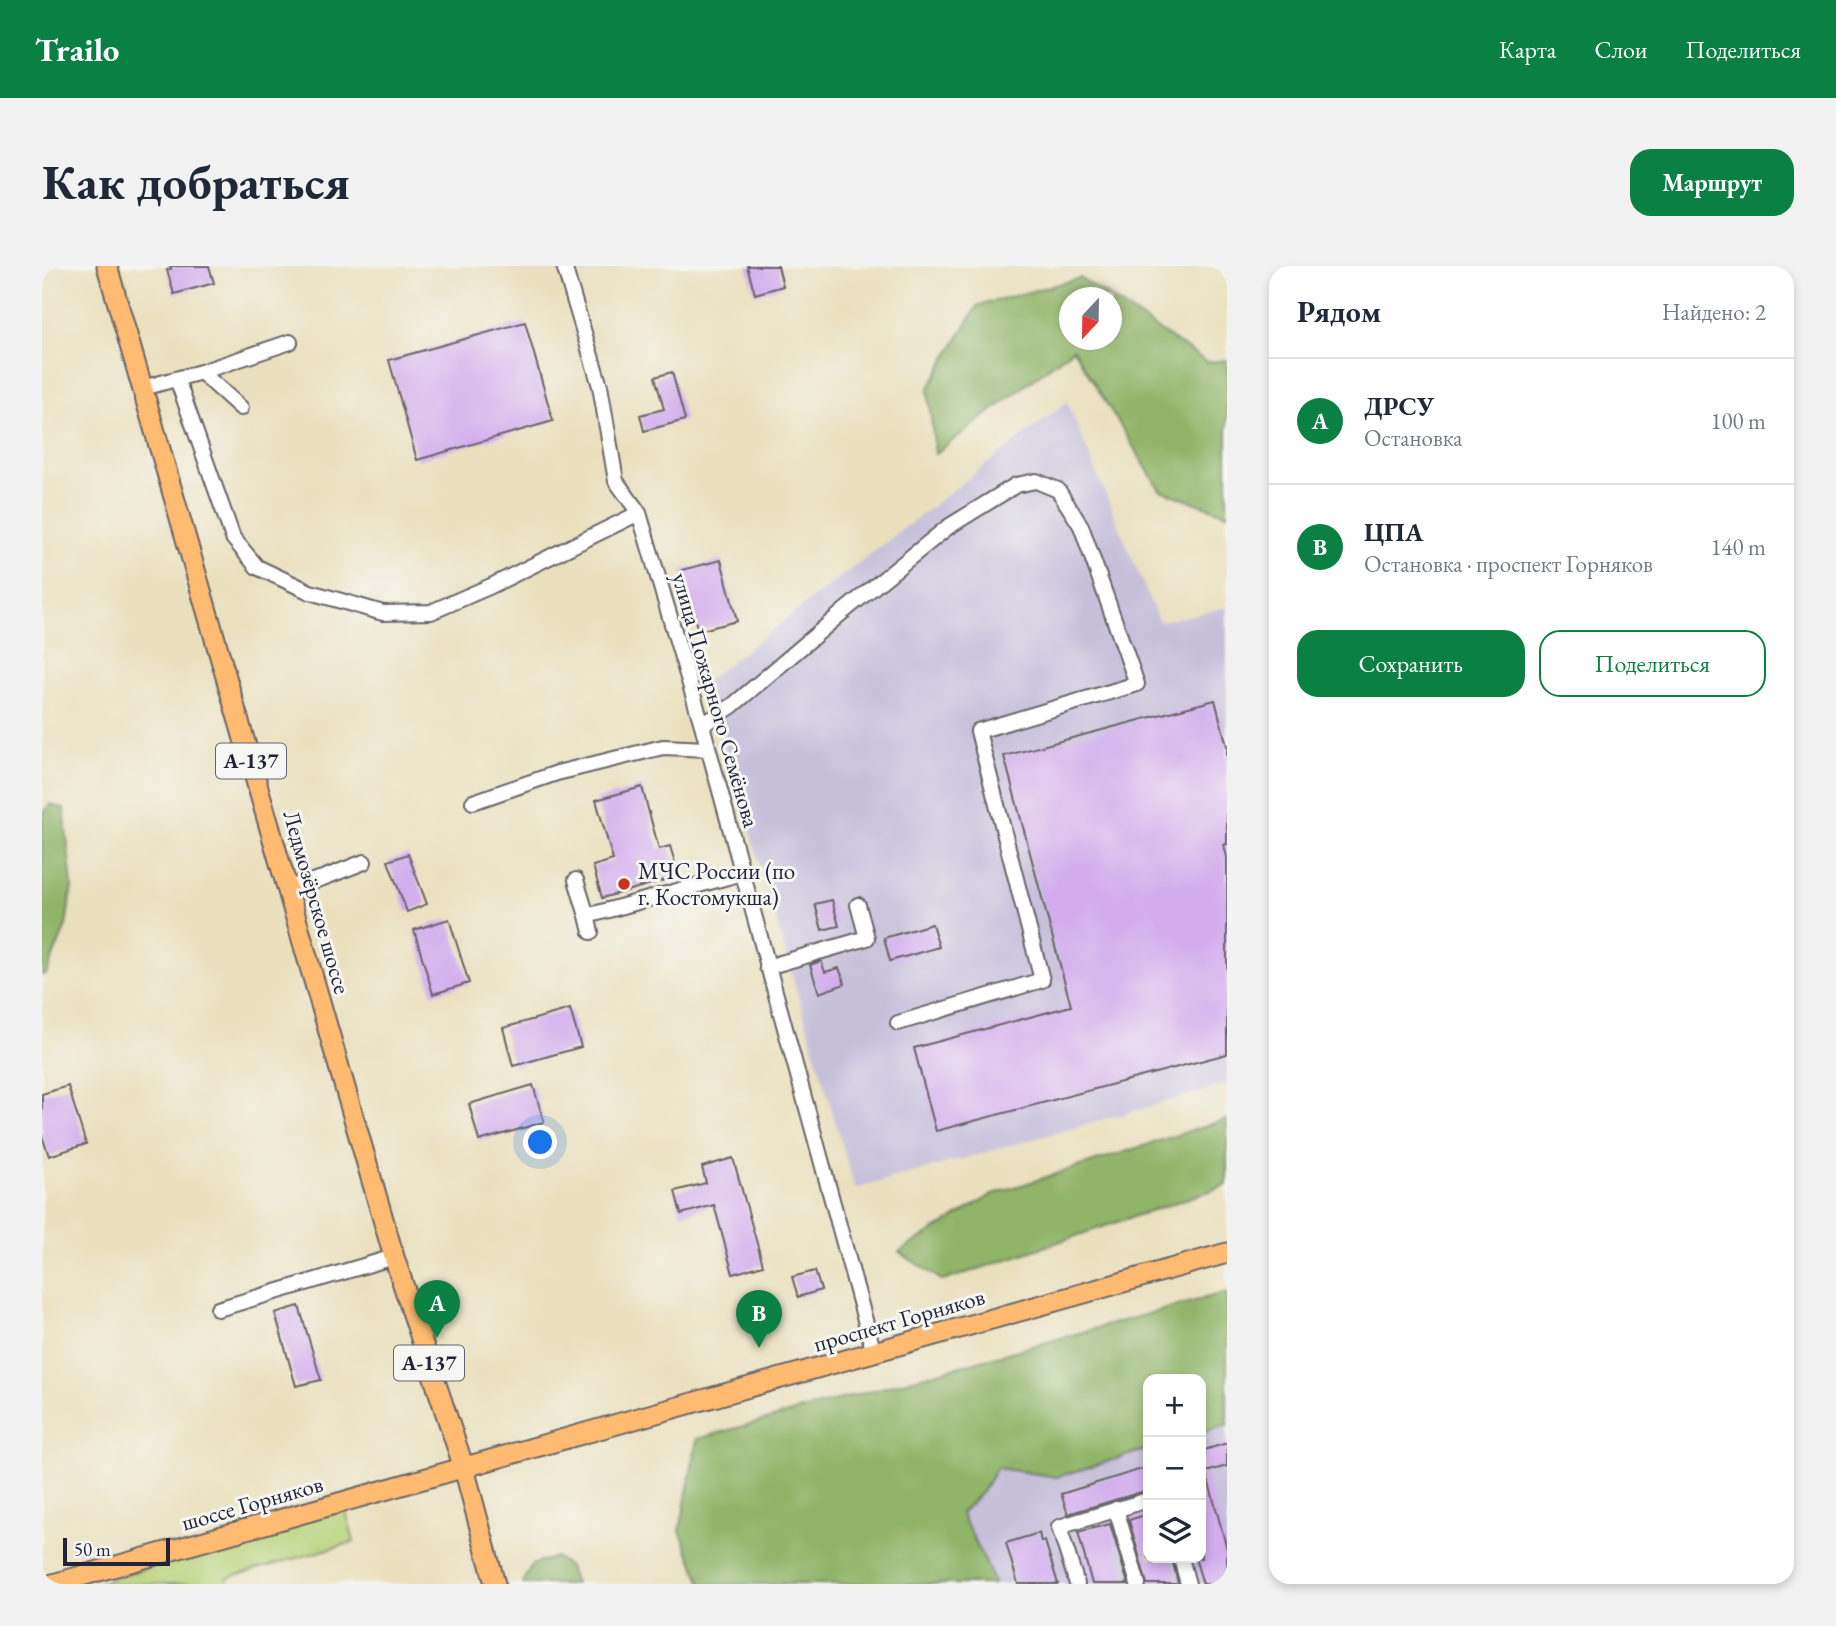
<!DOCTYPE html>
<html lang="ru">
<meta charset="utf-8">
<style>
body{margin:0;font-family:"EB Garamond",serif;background:#f2f2f3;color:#1f2937}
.controls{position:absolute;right:21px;bottom:21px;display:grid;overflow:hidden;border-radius:14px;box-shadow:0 4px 10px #0003}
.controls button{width:63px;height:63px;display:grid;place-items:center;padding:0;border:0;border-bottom:2px solid #e0e1e3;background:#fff;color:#1f2937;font:35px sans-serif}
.compass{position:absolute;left:1017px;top:21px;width:63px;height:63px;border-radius:50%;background:#fff;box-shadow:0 4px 10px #0003;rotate:202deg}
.scale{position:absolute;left:21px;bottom:18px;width:107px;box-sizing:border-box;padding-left:7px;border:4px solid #22223b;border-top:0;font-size:19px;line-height:24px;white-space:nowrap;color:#22223b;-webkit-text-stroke:5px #f6f6f2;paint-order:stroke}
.you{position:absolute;left:499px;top:877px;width:24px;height:24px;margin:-18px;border:5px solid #fff;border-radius:50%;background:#1a73e8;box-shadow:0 0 0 10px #1a73e833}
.badge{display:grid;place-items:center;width:46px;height:46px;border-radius:50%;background:#0b8043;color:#fff;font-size:23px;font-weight:700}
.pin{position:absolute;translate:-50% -58px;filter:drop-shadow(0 2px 4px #0008)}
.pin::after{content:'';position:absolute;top:37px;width:24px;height:21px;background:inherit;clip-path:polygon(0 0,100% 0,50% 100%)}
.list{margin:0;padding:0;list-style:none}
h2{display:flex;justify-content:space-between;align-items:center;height:91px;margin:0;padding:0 28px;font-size:30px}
h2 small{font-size:23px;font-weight:400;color:#747a83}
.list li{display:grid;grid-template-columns:46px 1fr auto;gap:21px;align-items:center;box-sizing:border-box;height:126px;padding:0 28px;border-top:2px solid #e0e1e3}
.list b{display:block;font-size:26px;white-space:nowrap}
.list p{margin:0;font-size:23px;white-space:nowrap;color:#747a83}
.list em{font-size:23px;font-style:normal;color:#747a83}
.actions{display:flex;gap:14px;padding:21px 28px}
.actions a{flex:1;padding:16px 0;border:2px solid #0b8043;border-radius:21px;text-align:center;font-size:24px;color:#0b8043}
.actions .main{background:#0b8043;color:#fff}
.icon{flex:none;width:38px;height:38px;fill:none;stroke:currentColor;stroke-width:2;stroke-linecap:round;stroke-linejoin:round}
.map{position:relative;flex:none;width:1185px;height:1318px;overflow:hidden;border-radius:21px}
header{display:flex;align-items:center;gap:42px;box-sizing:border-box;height:98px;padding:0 35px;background:#0b8043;color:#fff}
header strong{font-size:33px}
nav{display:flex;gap:38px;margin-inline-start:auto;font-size:24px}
.intro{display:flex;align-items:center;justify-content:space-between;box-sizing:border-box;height:168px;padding:0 42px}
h1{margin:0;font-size:49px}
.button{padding:18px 32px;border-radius:21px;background:#0b8043;color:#fff;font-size:24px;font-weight:700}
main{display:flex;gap:42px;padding:0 42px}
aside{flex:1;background:#fff;border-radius:21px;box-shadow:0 4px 10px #0003}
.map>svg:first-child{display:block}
.industrial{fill:#c6c0da}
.green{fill:#b6d278;stroke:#6c7a5a;stroke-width:2}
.forest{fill:#90b468;stroke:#596b52;stroke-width:2}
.building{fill:#d2aced}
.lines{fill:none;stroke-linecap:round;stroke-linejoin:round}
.minor-casing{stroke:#686468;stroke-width:18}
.major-casing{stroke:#686468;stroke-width:23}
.minor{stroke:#fff;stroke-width:14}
.major{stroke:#ffbb71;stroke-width:19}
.poi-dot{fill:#c8321e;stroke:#f6f6f2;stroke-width:2.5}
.labels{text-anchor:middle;stroke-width:6;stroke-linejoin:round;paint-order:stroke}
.shield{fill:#f6f6f2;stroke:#626272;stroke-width:2}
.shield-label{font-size:21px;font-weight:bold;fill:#22223b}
.street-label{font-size:23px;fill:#22223b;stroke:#f6f6f2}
.poi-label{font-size:23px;fill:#22223b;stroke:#f6f6f2;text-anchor:start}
</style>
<header>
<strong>Trailo</strong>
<nav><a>Карта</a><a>Слои</a><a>Поделиться</a></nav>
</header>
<div class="intro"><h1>Как добраться</h1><a class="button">Маршрут</a></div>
<main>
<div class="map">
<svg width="1185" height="1318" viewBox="0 0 1185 1318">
<rect width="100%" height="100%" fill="#f6f6f2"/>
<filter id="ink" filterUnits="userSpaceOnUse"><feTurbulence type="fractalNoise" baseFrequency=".0143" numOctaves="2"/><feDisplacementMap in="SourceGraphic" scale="14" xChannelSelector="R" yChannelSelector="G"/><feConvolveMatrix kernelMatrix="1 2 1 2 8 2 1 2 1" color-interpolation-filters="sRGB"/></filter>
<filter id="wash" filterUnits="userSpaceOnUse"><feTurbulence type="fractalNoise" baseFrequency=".00686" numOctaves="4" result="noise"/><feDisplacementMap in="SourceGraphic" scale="28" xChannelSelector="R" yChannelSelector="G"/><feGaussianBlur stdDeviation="1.57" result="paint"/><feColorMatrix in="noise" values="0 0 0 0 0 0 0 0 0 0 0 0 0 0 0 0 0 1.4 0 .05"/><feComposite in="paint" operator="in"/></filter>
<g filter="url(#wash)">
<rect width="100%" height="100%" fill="#eae0bd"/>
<!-- industrial -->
<path class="industrial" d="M1025 136 1117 356 1185 341V819L813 923 664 415Z
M1185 1147V1318H939L907 1263 920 1213 1106 1167V1292H1159V1153Z"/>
<!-- green -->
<path class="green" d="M303 1241 312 1276 184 1312 187 1318H54Z"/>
<!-- forest -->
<path class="forest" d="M1038 12 1068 31 1028 32V74H1070V33L1165 96 1185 94V248L1118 224 1031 83 893 188 886 123 935 40Z
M8 538 22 543 30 620 24 660 4 708 0 709V549Z
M1185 853V919L901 1015 857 986 951 928Z
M1185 1026V1159L1159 1167V1113H1106V1183L1015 1211 955 1202 939 1227 919 1247 947 1304 951 1318H660L638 1265 655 1173Z
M514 1291 527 1301 533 1318H481L489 1299Z"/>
<g id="blocks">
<!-- building -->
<path class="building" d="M128 0H167L172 17 132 28 125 4 129 3Z
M705 0H736L741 20 713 28Z
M483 56 511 155 375 194 347 94Z
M630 106 643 154 602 165 598 149 622 143 613 111Z
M679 294 695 355 656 365 640 304Z
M1173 434 1185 480V578L1182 579 1185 591V788L894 865 872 782 1029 740 962 490Z
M600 521 617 583 628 580 637 610 560 632 551 600 571 594 554 534Z
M366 588 385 638 365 646 346 595Z
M790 634 797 660 780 664 773 638Z
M407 653 427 717 391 728 372 664Z
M890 658 897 681 848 695 842 672Z
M779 695 783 706 797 702 803 718 777 727 768 699Z
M528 743 539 781 471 800 461 762Z
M491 819 502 856 437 875 427 838Z
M26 820 44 878 7 890 0 870V828Z
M691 892 721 999 691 1008 672 939 639 948 633 925 664 917 660 901Z
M773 1005 779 1024 756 1031 750 1011Z
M257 1040 279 1114 254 1120 233 1047Z
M1185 1177V1200L1164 1206 1185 1283V1318H1161L1153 1292H1159V1185Z
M1106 1201V1224L1026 1248 1019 1228Z
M1106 1248V1292H1130L1136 1318H1105L1087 1254Z
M1068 1258 1086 1318H1050L1036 1266Z
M997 1267 999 1276 1003 1275 1016 1318H976L964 1277Z"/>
</g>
</g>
<g filter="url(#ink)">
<use href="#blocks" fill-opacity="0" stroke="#686468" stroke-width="2"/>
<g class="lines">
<!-- minor casing -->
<g class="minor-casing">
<path id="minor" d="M522 0 558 120 574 215 597 247 660 459 832 1087
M159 106 199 142
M135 113 191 272 215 301 268 326 341 347 389 346 449 320 597 247
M101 122 159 106 248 76
M660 459 690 440 802 345 906 261 974 219 994 215 1016 224 1039 260 1095 418 936 465 1000 714 856 757
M431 536 515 507 621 481 666 483
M534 614 545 650
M246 622 281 612 322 596
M549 666 545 650 700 607
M725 701 825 672 816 639
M176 1043 352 991
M1074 1243 1096 1318
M1139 1292 1146 1318
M1035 1318 1017 1261 1106 1234"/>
</g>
<!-- major casing -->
<g class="major-casing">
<path id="major" d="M65 0 352 991 422 1202 453 1318
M11 1318 568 1160 1185 987"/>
</g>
<!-- minor -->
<use href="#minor" class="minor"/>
<!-- major -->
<use href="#major" class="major"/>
</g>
</g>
<!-- markers -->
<circle class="poi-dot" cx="582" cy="618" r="7"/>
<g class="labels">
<!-- shield labels -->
<g class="shield">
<rect x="174" y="477.5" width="70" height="35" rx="5"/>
<rect x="352" y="1079.5" width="70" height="35" rx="5"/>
</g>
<g class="shield-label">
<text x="209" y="502">А-137</text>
<text x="387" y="1104">А-137</text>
</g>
<!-- street labels -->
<g class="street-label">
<text transform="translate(674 434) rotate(74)" y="8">улица Пожарного Семёнова</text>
<text transform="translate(275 636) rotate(74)" y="8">Ледмозёрское шоссе</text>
<text transform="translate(857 1054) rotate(-16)" y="8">проспект Горняков</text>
<text transform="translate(210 1237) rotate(-16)" y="8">шоссе Горняков</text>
</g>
<!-- poi labels -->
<g class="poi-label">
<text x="596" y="613">МЧС России (по<tspan x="596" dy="26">г. Костомукша)</tspan></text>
</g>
</g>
</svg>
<div class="controls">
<button>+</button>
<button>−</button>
<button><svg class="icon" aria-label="layers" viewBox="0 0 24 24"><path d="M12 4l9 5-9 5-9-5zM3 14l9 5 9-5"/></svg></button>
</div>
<svg class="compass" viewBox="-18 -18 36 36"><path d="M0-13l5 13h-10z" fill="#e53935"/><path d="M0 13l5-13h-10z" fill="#747a83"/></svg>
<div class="scale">50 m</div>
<div class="you"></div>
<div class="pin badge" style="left:395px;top:1072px">A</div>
<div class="pin badge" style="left:717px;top:1082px">B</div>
</div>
<aside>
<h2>Рядом<small>Найдено: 2</small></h2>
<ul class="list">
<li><span class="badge">A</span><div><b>ДРСУ</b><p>Остановка</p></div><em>100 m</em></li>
<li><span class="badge">B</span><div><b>ЦПА</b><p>Остановка · проспект Горняков</p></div><em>140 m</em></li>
</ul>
<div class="actions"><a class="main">Сохранить</a><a>Поделиться</a></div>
</aside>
</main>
